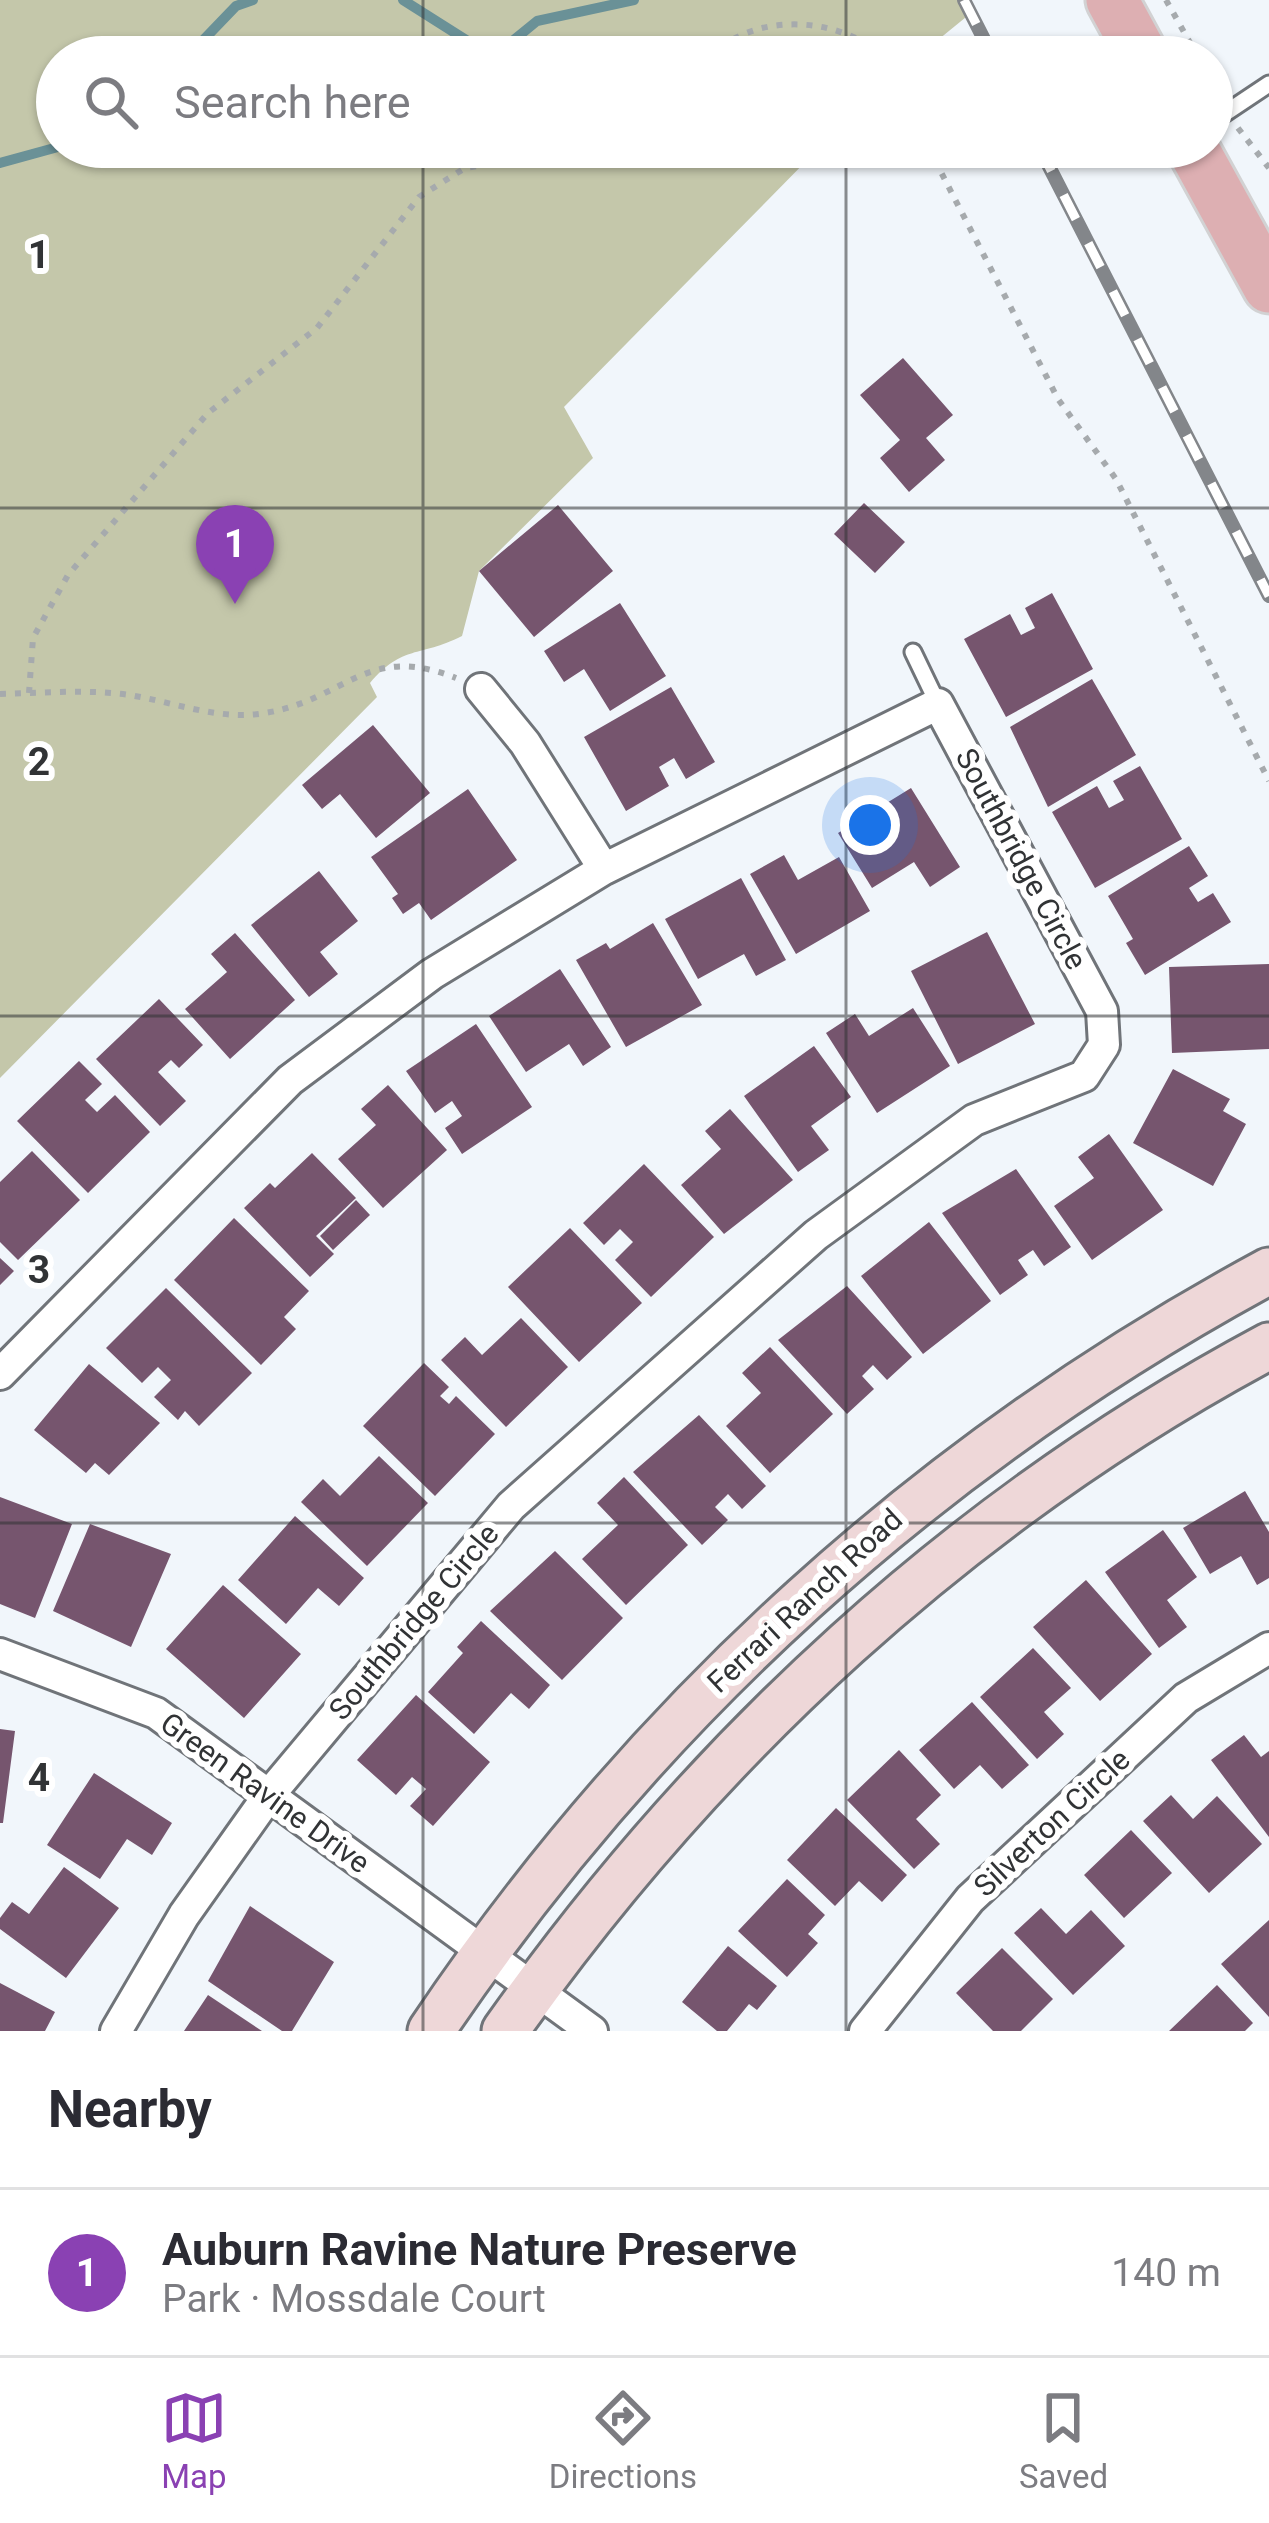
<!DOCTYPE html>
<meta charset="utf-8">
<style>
body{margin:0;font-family:Roboto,sans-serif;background:#f2f2f3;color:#2b2b33}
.you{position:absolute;left:870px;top:825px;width:42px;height:42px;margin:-30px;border:9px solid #fff;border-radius:50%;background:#1a73e8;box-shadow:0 0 0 18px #1a73e833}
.badge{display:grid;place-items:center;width:78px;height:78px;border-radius:50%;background:#8a41b3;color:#fff;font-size:39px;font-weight:700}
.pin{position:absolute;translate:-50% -99px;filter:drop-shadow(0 3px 6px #0008)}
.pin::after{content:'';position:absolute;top:63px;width:42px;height:36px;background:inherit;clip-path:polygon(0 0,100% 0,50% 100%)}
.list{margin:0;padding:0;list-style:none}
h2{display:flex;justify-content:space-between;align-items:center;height:156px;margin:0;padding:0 48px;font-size:51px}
h2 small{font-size:39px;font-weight:400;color:#7c7c81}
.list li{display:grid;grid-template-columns:78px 1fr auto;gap:36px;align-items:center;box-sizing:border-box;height:168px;padding:0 48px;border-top:3px solid #e1e1e2}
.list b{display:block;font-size:45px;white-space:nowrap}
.list p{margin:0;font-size:39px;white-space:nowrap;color:#7c7c81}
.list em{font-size:39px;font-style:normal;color:#7c7c81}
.icon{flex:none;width:66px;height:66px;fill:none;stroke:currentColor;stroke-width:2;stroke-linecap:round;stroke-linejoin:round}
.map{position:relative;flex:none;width:1269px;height:2031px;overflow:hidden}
.search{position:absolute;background:#fff;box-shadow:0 3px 9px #0004;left:36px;right:36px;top:36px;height:132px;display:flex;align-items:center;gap:30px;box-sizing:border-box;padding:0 42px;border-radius:66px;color:#7c7c81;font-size:45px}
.sheet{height:324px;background:#fff}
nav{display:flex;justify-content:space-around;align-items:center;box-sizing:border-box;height:168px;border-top:3px solid #e1e1e2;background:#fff;font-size:33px;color:#7c7c81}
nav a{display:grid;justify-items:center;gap:6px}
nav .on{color:#8a41b3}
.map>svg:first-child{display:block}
.green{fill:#c4c7aa}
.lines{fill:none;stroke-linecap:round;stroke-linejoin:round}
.stream{stroke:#6a9197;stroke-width:10}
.building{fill:#76556e}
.service-casing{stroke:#707479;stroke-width:21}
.minor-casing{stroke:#707479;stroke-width:36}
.secondary-casing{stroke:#707479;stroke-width:51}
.primary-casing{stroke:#d2d2d3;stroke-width:57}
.path{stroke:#a6aaad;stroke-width:6;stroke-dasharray:6 9;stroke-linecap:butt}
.service{stroke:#fff;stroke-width:15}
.minor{stroke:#fff;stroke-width:30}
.secondary{stroke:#eed7d8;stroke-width:45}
.primary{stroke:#ddafb2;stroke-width:51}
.rail-casing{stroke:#83868a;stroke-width:14}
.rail{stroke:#fff;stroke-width:9;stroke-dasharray:27;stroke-linecap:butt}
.grid{fill:none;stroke:#313335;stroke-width:3;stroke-opacity:0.55}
.labels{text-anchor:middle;stroke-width:12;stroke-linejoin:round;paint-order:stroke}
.street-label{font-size:30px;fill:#313335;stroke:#fff}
.grid-label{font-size:39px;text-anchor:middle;font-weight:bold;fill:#313335;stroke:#fff;stroke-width:12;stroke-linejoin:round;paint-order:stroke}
</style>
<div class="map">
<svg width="1269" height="2031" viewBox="0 0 1269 2031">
<rect width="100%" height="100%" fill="#f1f6fb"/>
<!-- green -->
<path class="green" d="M0 0H964L971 13 917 57H57V147H820L564 407 593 458 479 571 462 636C418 658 404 644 370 683L377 697 0 1078Z"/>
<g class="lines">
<!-- stream -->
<path class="stream" d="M403 0 493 57
M187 57 236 6 253 0
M493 57 537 21 634 0
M0 163 58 147"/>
</g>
<!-- building -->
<path class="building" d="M903 358 953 415 926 438 945 460 909 492 880 458 900 440 860 395Z
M864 503 905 542 875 573 834 534Z
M558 505 613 571 534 637 479 571Z
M1052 593 1093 669 1006 717 964 639 1010 614 1021 635 1035 628 1025 608Z
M620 603 666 676 610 711 584 669 564 682 544 651Z
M1092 679 1136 755 1048 807 1010 727Z
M671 687 715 762 686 779 674 758 659 767 669 786 626 811 584 737Z
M373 725 430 793 376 838 340 794 322 809 302 785Z
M1140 766 1182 839 1095 888 1052 812 1097 786 1109 808 1124 800 1113 781Z
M911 788 960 867 930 887 914 862 872 888 838 833Z
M468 789 517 860 431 920 419 903 403 914 392 898 398 894 371 857Z
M1189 846 1208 876 1189 888 1198 902 1213 893 1231 922 1145 975 1126 943 1133 939 1108 896Z
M784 855 798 880 839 857 870 911 796 954 750 874Z
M319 871 358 921 320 952 338 974 309 997 251 925Z
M741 878 786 960 756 976 744 954 698 979 665 919Z
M653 923 702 1005 626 1047 576 960 606 943 610 949Z
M987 932 1035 1024 958 1064 911 971Z
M235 933 295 1000 230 1059 185 1009 227 972 211 954Z
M1269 964V1049L1172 1053 1169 967Z
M560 969 611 1047 583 1066 569 1044 526 1072 489 1016Z
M159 999 203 1045 179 1068 171 1060 158 1072 186 1101 160 1126 96 1059Z
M913 1008 950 1066 877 1113 826 1033 855 1014 869 1036Z
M476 1024 532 1107 462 1154 445 1128 462 1116 452 1101 435 1113 406 1071Z
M814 1046 851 1097 811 1126 829 1150 798 1172 744 1096Z
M79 1061 102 1084 85 1100 97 1112 115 1095 150 1132 88 1193 17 1121Z
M1173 1069 1230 1099 1223 1111 1246 1124 1213 1186 1133 1143Z
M388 1085 447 1150 383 1208 338 1159 376 1125 361 1109Z
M730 1109 793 1180 724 1234 681 1185 721 1149 705 1131Z
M1109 1134 1163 1210 1092 1260 1054 1206 1094 1178 1078 1157Z
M32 1151 80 1200 18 1260 0 1242V1182Z
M312 1153 356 1198 316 1236 334 1254 310 1277 244 1208 270 1183 275 1188Z
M644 1164 714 1237 651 1297 615 1260 633 1242 620 1229 604 1245 583 1223Z
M1016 1169 1071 1247 1044 1266 1033 1250 1018 1260 1028 1275 1000 1295 942 1213Z
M356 1200 370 1215 333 1250 320 1236Z
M234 1218 309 1291 284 1317 296 1329 261 1365 174 1280Z
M929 1222 991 1301 923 1354 861 1276Z
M570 1228 642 1303 579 1362 508 1287Z
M0 1258 14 1271 0 1285Z
M847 1286 912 1357 887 1380 873 1365 862 1376 874 1389 847 1414 778 1340Z
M166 1288 252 1373 199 1426 185 1411 178 1420 154 1397 171 1380 158 1367 142 1383 106 1348Z
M521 1318 568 1367 506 1427 441 1360 465 1337 482 1355Z
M770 1347 833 1414 770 1473 726 1426 761 1393 742 1373Z
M424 1363 449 1387 440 1396 449 1404 456 1396 495 1434 435 1496 363 1426Z
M89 1364 160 1423 109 1475 95 1463 86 1473 34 1430Z
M699 1415 766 1486 742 1509 728 1494 715 1507 728 1520 702 1545 633 1472Z
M379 1456 428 1503 367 1566 301 1502 323 1479 340 1496Z
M624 1477 688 1545 626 1605 582 1559 618 1525 597 1503Z
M1245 1491 1269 1532V1578L1257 1585 1241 1556 1210 1574 1183 1528Z
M0 1497 72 1524 35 1618 0 1604Z
M295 1516 364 1578 339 1606 318 1588 286 1624 238 1580Z
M90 1524 171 1554 131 1647 53 1611Z
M1163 1530 1197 1577 1167 1600 1187 1627 1159 1648 1105 1572Z
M555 1551 623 1618 562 1680 490 1611Z
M1086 1580 1152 1654 1100 1701 1033 1627Z
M223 1585 301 1654 244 1718 166 1649Z
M481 1621 550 1685 529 1709 511 1693 474 1734 428 1692 463 1653 457 1647Z
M1033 1648 1071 1688 1044 1712 1064 1734 1037 1759 980 1697Z
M416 1695 490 1762 433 1826 410 1806 426 1789 412 1777 396 1795 357 1760Z
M972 1702 1029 1765 1002 1789 980 1765 954 1789 919 1750Z
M0 1729 15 1731 3 1823H0Z
M1244 1735 1261 1757 1269 1751V1837L1211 1760Z
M899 1750 941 1795 916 1819 940 1844 914 1869 847 1800Z
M94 1773 172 1823 152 1855 127 1839 100 1879 47 1845Z
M1171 1795 1193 1819 1217 1796 1262 1844 1209 1893 1143 1821Z
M836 1808 907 1875 882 1902 859 1881 835 1906 787 1860Z
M1131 1830 1172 1873 1124 1918 1084 1875Z
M64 1867 119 1908 66 1978 0 1929V1918L12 1902 29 1914Z
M787 1879 825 1915 808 1934 818 1943 787 1977 738 1931Z
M250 1906 334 1962 292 2031H282L208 1981Z
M1041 1908 1066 1934 1091 1910 1125 1946 1073 1995 1014 1933Z
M1269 1920V2017L1221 1964Z
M728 1946 777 1986 757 2010 749 2004 727 2031H717L682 2002Z
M1002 1948 1053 1999 1021 2031H993L956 1993Z
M0 1983 55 2012 45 2031H0Z
M1217 1985 1253 2023 1245 2031H1169Z
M208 1995 262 2031H184Z"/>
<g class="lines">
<!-- service casing -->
<g class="service-casing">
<path id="service" d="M1212 122 1269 84
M913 652 938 704"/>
</g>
<!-- minor casing -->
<g class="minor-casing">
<path id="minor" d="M481 689 525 743 604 869
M0 1374 290 1080 432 974 604 869 938 704 1102 1011 1104 1045 1084 1076 974 1120 816 1235 511 1506 269 1795 184 1915 116 2031
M0 1654 156 1713 592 2031
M865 2031 970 1899 1186 1698 1269 1648"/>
</g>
<!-- secondary casing -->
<g class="secondary-casing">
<path id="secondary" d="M431 2031C646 1711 930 1454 1269 1271
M505 2031C705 1748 962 1510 1269 1346"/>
</g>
<!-- primary casing -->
<g class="primary-casing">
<path id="primary" d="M1112 0 1143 57
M1192 147 1269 287"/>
</g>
<!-- path -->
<path class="path" d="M1166 0 1198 57
M710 57C753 12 838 15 884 57
M1238 128 1269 168
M928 147 1058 399 1116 479 1269 781
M29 693 33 638 68 575 208 413 317 328 419 197 465 168 599 147
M0 694C43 693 87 689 129 695 174 702 219 721 265 713 346 700 366 642 456 678"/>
<!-- service -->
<use href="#service" class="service"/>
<!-- minor -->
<use href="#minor" class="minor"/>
<!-- secondary -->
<use href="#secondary" class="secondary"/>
<!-- primary -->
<use href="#primary" class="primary"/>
<!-- rail casing -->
<g class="rail-casing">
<path id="rail" d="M964 0 993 57
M1039 147 1269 596"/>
</g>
<!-- rail -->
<use href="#rail" class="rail"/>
</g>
<!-- grid -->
<path class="grid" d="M423 0V57M846 0V57M423 147V2031M846 147V2031M0 508H1269M0 1016H1269M0 1523H1269"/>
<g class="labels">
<!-- street labels -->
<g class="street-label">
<text transform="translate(1021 859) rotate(62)" y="10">Southbridge Circle</text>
<text transform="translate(805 1601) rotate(-43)" y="10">Ferrari Ranch Road</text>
<text transform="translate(414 1622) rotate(-50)" y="10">Southbridge Circle</text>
<text transform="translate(265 1793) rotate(36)" y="10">Green Ravine Drive</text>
<text transform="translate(1052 1823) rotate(-43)" y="10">Silverton Circle</text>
</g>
</g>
<g class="grid-label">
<text x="39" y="268">1</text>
<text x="39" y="775">2</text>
<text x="39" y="1283">3</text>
<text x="39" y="1791">4</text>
</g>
</svg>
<div class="you"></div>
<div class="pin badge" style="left:235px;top:604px">1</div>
<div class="search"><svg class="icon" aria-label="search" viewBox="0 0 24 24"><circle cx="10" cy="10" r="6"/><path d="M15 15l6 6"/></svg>Search here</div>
</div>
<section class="sheet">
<h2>Nearby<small></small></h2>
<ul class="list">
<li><span class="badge">1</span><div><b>Auburn Ravine Nature Preserve</b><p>Park · Mossdale Court</p></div><em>140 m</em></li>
</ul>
</section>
<nav>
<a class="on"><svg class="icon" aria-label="map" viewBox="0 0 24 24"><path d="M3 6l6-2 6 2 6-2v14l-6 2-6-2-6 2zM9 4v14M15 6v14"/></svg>Map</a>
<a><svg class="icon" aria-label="directions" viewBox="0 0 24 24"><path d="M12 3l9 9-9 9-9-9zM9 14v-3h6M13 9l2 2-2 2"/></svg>Directions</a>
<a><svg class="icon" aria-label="saved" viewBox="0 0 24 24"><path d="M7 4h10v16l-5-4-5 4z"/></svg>Saved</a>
</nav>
